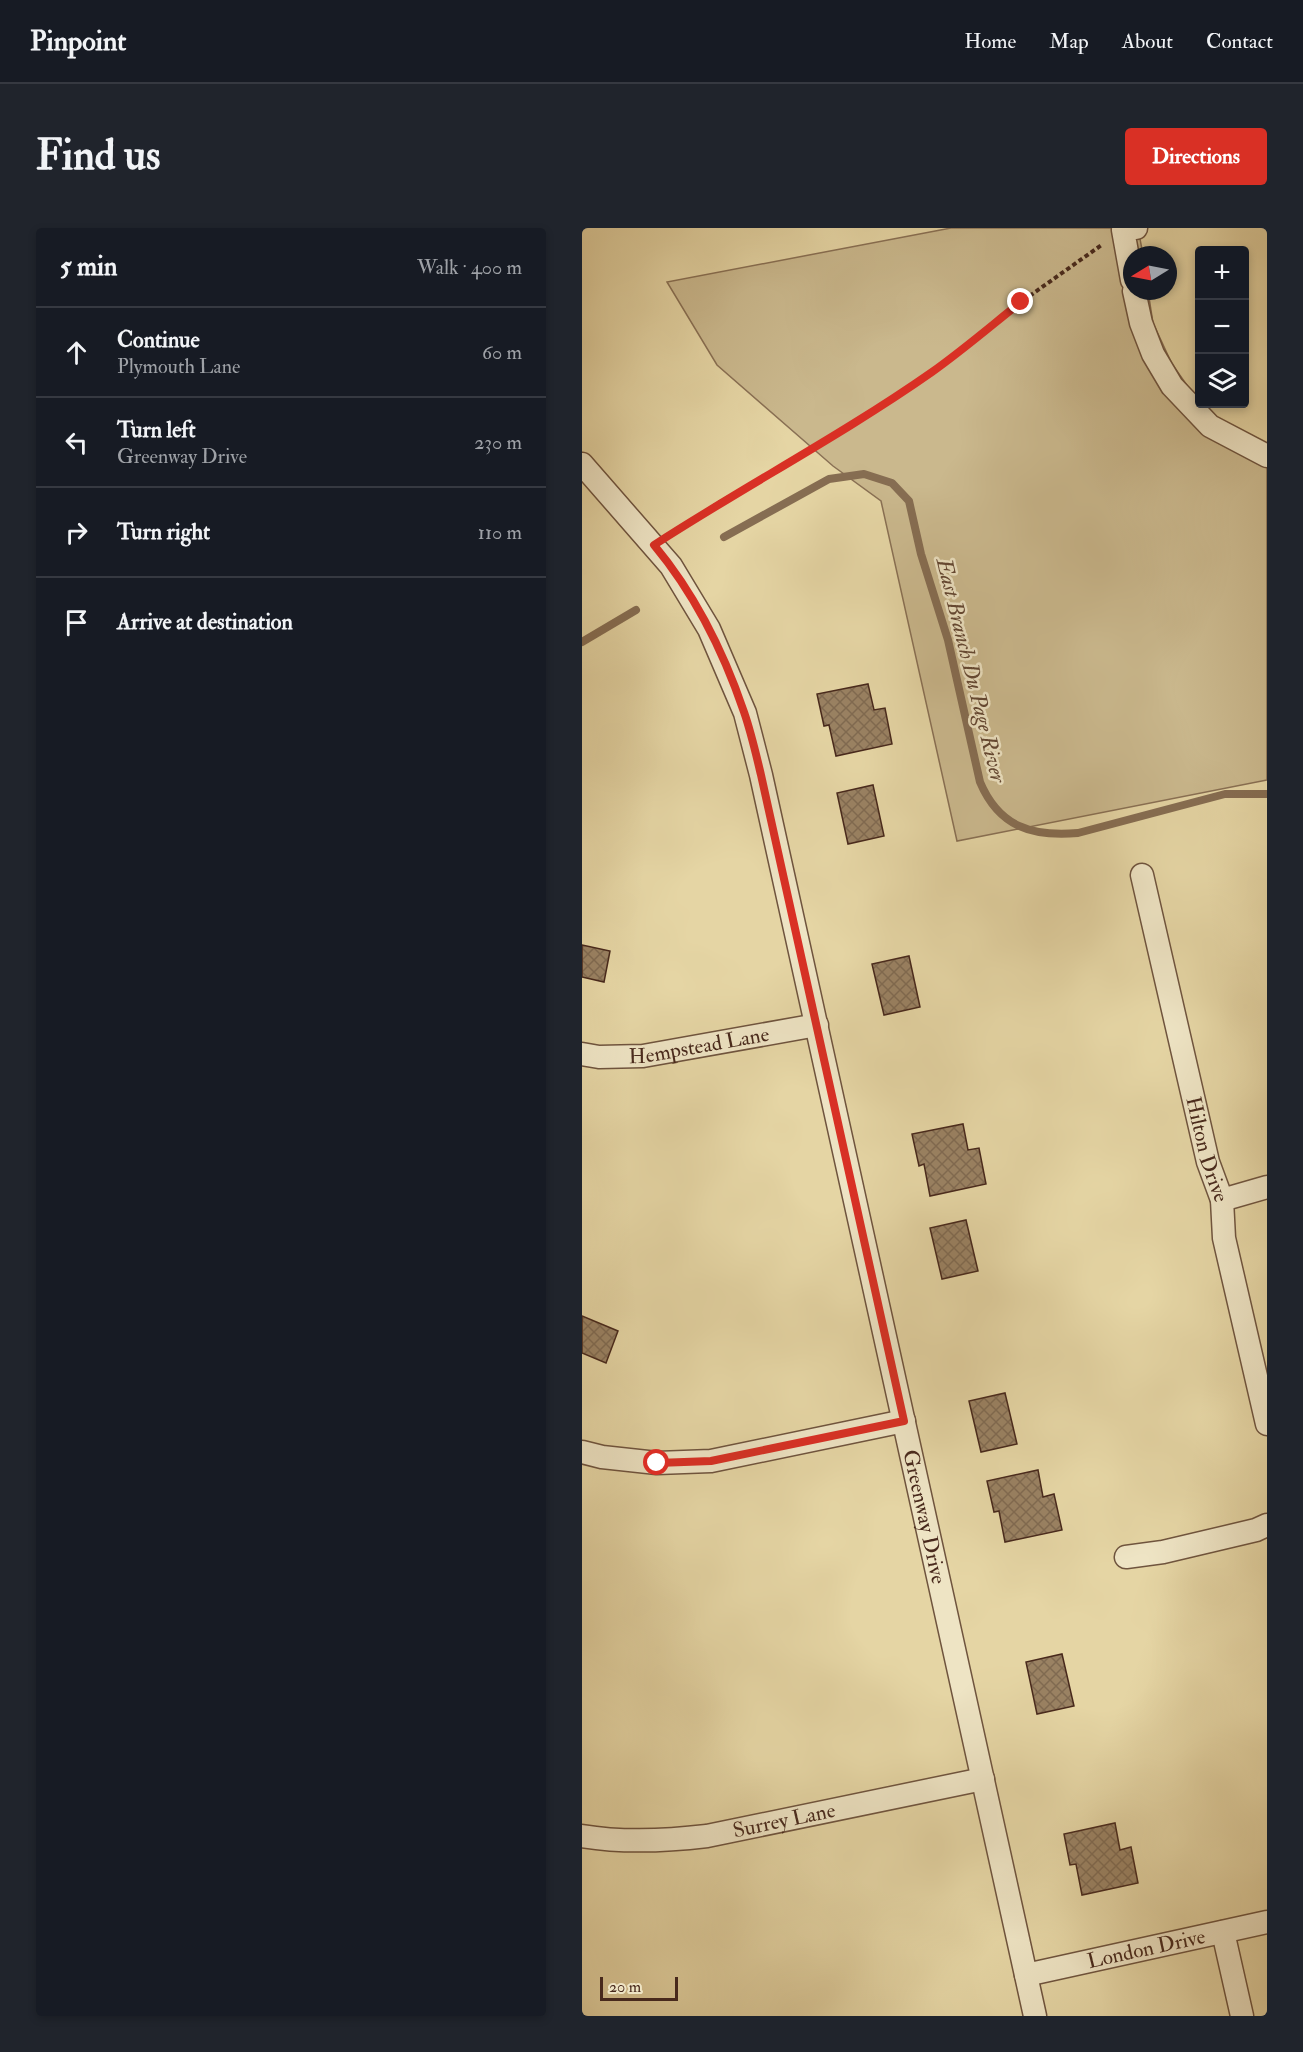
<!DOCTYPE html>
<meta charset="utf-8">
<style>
body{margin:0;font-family:"IM FELL Double Pica",serif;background:#20242c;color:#f1f3f6}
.controls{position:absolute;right:18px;top:18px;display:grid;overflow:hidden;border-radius:6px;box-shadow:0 3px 9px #0003}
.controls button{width:54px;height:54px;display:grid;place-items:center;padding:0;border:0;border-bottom:2px solid #363941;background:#171b24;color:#f1f3f6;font:30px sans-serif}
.compass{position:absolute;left:541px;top:18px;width:54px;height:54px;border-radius:50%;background:#171b24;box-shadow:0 3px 9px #0003;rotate:260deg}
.scale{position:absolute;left:18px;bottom:15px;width:78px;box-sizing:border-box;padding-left:6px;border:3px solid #48291c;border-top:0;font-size:16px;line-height:21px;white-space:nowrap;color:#48291c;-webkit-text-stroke:4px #eee4c4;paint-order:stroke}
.stop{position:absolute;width:18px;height:18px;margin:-14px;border:4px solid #d93025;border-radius:50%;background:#fff}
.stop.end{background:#d93025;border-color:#fff;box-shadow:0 2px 6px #0008}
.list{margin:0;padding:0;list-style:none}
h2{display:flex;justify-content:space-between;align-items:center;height:78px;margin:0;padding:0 24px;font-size:26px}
h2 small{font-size:20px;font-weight:400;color:#9ea1a6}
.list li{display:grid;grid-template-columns:39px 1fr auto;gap:18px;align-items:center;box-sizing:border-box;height:90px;padding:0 24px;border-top:2px solid #363941}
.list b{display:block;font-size:22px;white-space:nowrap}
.list p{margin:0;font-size:20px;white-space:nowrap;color:#9ea1a6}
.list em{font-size:20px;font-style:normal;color:#9ea1a6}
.icon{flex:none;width:33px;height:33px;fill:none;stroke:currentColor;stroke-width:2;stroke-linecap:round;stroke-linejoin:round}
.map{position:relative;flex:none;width:685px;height:1788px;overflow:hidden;border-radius:6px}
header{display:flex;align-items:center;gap:36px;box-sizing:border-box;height:84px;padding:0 30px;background:#171b24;border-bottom:2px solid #363941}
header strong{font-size:28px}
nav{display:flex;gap:33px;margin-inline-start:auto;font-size:21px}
.intro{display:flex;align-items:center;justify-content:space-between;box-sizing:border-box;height:144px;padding:0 36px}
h1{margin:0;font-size:42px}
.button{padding:15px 27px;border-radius:6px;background:#d93025;color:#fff;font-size:21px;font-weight:700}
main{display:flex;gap:36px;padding:0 36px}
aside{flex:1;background:#171b24;border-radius:6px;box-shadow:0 3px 9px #0003}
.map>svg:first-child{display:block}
.green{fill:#cab88d;stroke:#897054;stroke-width:1.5}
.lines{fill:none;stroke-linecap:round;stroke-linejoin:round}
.stream{stroke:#866d52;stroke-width:8}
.building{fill:url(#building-cross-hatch);stroke:#48291c;stroke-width:1.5}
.street-casing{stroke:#6f543e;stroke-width:25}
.path{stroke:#48291c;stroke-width:4;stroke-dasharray:4.5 3;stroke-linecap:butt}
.street{stroke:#eee4c4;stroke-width:22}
.route{stroke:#d93025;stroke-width:8}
.labels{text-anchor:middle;stroke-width:5;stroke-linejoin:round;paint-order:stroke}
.street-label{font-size:21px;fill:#48291c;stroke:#eee4c4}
.water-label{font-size:22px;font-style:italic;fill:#624632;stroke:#eee4c4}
</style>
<header>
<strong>Pinpoint</strong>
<nav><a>Home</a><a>Map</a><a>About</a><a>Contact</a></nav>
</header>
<div class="intro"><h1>Find us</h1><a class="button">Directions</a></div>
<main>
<aside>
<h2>5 min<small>Walk · 400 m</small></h2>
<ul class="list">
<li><svg class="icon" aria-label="ahead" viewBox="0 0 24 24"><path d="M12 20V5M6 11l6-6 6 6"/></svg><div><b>Continue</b><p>Plymouth Lane</p></div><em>60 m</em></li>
<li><svg class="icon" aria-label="left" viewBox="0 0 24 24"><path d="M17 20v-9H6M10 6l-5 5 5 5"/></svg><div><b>Turn left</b><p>Greenway Drive</p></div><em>230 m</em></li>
<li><svg class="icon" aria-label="right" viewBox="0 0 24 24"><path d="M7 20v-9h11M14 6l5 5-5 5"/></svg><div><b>Turn right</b></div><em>110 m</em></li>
<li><svg class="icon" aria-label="arrive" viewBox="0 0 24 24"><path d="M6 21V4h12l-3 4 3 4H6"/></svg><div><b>Arrive at destination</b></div></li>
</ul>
</aside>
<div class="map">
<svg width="685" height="1788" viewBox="0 0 685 1788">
<defs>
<pattern id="building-cross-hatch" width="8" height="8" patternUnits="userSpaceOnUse" patternTransform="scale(1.5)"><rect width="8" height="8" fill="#9a8263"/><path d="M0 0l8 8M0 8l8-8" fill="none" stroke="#806a51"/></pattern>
</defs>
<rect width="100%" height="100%" fill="#e5d5a4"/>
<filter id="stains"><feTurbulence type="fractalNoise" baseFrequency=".00333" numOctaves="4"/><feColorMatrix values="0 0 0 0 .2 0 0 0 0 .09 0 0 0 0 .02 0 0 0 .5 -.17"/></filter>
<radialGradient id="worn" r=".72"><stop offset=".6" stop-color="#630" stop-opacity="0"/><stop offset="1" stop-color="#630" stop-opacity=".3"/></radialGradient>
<!-- green -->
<path class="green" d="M369 0H556L561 27H550V63H566L571 95 590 136 630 193 685 220V552L375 613 299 273 251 238 135 137 85 54Z"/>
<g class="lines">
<!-- stream -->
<path class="stream" d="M142 309 247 251 282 246 310 255 327 273 339 326 366 412 398 554C417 599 450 609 496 605L643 566H685
M0 414 54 382"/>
</g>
<!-- building -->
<path class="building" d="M286 456 292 482 303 480 310 516 254 528 247 497 242 498 235 466Z
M291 557 302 608 266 616 255 565Z
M0 717 28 723 22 754 0 749Z
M327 728 338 779 302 787 290 736Z
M381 896 386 922 397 920 404 956 348 968 342 936 337 938 330 906Z
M384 992 396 1043 360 1051 348 1000Z
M0 1088 36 1103 24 1135 0 1125Z
M423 1165 435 1216 399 1224 387 1173Z
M456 1242 461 1269 472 1266 480 1302 423 1314 417 1283 412 1284 405 1253Z
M480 1426 492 1478 455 1486 444 1434Z
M533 1595 538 1622 549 1619 556 1655 500 1667 494 1636 488 1637 482 1606Z"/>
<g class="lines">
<!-- street casing -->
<g class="street-casing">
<g id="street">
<path d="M550 52 541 2 554 0"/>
<path d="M552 63 559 95 571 126 590 158 628 198 685 228"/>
<path id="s1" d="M0 236 89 338 127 401 163 485 179 547 453 1788"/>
<path id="s2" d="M560 647 626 934 640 972 642 1010 685 1196"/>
<path id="s3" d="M0 826 17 829 61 828 235 797"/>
<path d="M640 972 685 959"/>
<path d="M0 1224 20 1229 75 1235 129 1233 322 1193"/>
<path d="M544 1329 581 1324 674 1302 685 1297"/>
<path id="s4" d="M0 1608C42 1615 83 1613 125 1608L401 1551"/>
<path d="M641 1704 660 1788"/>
<path id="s5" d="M444 1747 685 1694"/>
</g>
</g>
<!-- path -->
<path class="path" d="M92 304 138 274 249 210 351 143 439 74 521 16"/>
<!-- street -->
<use href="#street" class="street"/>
</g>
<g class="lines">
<!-- route -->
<path class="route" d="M75 1235 129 1233 322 1193 179 547C174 526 169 504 162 484 142 425 112 365 72 317 163 258 260 207 350 144 381 122 410 97 439 74"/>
</g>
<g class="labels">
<!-- street labels -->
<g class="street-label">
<text dy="7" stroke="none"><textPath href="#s3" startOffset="118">Hempstead Lane</textPath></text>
<text dy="7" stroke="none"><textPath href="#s2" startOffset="282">Hilton Drive</textPath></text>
<text dy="7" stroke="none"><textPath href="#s1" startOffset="1124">Greenway Drive</textPath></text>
<text dy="7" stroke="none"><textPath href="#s4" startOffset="204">Surrey Lane</textPath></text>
<text dy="7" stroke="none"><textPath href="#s5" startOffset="123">London Drive</textPath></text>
</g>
<!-- water labels -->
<g class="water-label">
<text transform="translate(390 442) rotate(76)" y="8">East Branch Du Page River</text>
</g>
</g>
<rect width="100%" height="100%" filter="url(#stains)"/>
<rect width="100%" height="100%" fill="url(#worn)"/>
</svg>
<div class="controls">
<button>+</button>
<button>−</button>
<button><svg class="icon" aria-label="layers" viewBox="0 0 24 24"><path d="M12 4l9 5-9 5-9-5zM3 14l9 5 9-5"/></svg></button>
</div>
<svg class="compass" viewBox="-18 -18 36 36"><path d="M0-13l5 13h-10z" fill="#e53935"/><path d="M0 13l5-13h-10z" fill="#9ea1a6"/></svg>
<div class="scale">20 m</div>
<div class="stop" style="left:75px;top:1235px"></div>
<div class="stop end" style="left:439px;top:74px"></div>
</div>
</main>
